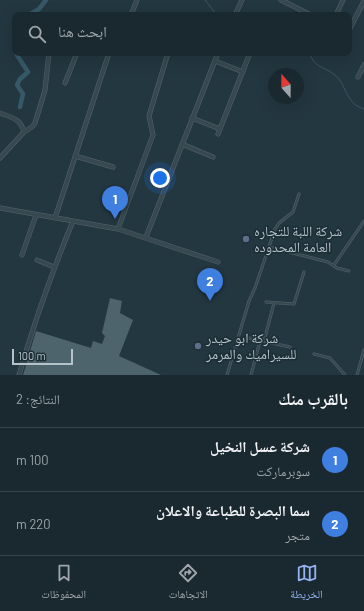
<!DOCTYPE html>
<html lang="ar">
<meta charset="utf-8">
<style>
body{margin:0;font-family:Barlow,"Noto Naskh Arabic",sans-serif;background:#233138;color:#f1f3f6;direction:rtl}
.compass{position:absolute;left:268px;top:68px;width:36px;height:36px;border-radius:50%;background:#1a2930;box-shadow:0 4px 16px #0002;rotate:339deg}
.scale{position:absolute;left:12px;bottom:10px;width:61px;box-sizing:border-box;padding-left:4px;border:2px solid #b4c2ca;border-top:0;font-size:11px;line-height:14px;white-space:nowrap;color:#b4c2ca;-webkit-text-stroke:3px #1c2d35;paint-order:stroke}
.you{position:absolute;left:160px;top:178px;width:14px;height:14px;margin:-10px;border:3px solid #fff;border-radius:50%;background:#1a73e8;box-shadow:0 0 0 6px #1a73e833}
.badge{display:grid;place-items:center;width:26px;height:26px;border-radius:50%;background:#95b2f1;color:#fff;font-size:13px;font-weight:700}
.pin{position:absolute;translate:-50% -33px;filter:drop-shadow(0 1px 2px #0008)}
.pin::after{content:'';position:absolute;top:21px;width:14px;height:12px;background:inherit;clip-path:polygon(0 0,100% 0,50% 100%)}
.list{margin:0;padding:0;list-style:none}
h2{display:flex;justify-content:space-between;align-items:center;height:52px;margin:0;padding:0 16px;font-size:17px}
h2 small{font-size:13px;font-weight:400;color:#9fa6ab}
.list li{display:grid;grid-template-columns:26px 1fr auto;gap:12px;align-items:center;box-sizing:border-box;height:64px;padding:0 16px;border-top:1px solid #38454c}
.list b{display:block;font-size:15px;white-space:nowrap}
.list p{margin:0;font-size:13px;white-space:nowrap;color:#9fa6ab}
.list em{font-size:13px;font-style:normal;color:#9fa6ab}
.icon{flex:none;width:22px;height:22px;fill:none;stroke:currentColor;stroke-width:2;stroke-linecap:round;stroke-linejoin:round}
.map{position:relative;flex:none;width:364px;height:375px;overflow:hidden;direction:ltr}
.search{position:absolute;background:#1a2930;box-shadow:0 4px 16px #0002;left:12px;right:12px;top:12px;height:44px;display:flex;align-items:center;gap:10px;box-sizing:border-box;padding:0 14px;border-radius:8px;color:#9fa6ab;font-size:15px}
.sheet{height:180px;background:#1a2930}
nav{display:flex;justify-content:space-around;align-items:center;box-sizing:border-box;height:56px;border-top:1px solid #38454c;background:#1a2930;font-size:11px;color:#9fa6ab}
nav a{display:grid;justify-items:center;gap:2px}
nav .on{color:#95b2f1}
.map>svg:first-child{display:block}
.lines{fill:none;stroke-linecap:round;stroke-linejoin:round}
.stream{stroke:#365867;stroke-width:1}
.canal{stroke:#365867;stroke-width:4.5}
.building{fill:#4e646d}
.lane-casing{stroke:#55656d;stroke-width:3}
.street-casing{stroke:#55656d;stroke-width:5}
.lane{stroke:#374850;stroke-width:2}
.street{stroke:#374850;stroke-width:4}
.service-dot{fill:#5c6f8a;stroke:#1c2d35;stroke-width:1.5}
.labels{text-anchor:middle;stroke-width:3;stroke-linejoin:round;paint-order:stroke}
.poi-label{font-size:14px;fill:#b4c2ca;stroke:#1c2d35;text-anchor:start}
</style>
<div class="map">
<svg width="364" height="375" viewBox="0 0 364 375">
<rect width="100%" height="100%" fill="#233740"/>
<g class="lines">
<!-- stream -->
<path class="stream" d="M205 0 217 15
M279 15 286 14 288 15
M309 53C316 70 326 66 337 77 347 87 346 104 364 109"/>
<!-- canal -->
<path class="canal" d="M29 15 39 9 46 0
M20 107 23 94 17 85 20 79 28 72 17 55 21 53"/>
</g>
<!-- building -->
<path class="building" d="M110 298 122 301 120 313 133 320 119 356 161 375H23L36 331 91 348 93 341 102 344 105 336 102 333Z"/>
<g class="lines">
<!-- lane casing -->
<g class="lane-casing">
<path id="lane" d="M269 247 328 262 337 268 349 271
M334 265 364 221
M266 302 294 304 304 272
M249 338 290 347
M264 341 274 303
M314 354 330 358 345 375
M227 375 249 301 255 288 275 229 279 223 293 212 299 194
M251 375 260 341
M357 375 364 350"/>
</g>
<!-- street casing -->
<g class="street-casing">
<path id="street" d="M281 0 311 15
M131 15 137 0
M235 15 242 0
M336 15 343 0
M349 30 364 1
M215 61 243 72
M358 77 364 65
M65 83 77 53
M0 113C11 117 21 119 24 132L0 158
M192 118 220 129
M24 132 32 127 35 123 45 90 49 53
M218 134 250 53
M182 144 213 157
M75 156 113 167
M0 208 118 229 218 262
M55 218 109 53
M118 229 153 135 149 116 168 53
M146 237 218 53
M22 255 36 215
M37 260 54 267
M19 375C34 323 52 272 73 221"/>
</g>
<!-- lane -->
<use href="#lane" class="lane"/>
<!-- street -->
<use href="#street" class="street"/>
</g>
<!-- markers -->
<g class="service-dot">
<circle cx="246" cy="239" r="4"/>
<circle cx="198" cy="346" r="4"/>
</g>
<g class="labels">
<!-- poi labels -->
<g class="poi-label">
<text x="254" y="236">شركة اللبة للتجاره<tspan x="254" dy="16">العامة المحدوده</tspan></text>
<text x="206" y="343">شركة ابو حيدر<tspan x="206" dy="16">للسيراميك والمرمر</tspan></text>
</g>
</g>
</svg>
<svg class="compass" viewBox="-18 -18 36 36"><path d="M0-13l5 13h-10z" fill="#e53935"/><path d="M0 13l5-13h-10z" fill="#9fa6ab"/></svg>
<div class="scale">100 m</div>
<div class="you"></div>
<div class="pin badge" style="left:115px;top:219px;background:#3f7fe0">1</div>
<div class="pin badge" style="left:210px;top:301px;background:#3f7fe0">2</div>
<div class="search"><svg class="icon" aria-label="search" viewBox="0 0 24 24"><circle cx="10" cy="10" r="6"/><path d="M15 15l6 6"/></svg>ابحث هنا</div>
</div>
<section class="sheet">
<h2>بالقرب منك<small>النتائج: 2</small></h2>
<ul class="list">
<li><span class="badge" style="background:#3f7fe0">1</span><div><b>شركة عسل النخيل</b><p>سوبرماركت</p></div><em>100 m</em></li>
<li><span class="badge" style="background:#3f7fe0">2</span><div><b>سما البصرة للطباعة والاعلان</b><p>متجر</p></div><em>220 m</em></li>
</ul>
</section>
<nav>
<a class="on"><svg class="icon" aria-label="map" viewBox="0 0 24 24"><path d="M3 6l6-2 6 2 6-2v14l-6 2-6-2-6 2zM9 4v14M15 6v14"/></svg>الخريطة</a>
<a><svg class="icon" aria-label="directions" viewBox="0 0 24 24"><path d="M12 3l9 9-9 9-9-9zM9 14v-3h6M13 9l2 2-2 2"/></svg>الاتجاهات</a>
<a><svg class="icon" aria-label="saved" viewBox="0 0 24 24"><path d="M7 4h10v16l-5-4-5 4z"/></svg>المحفوظات</a>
</nav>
